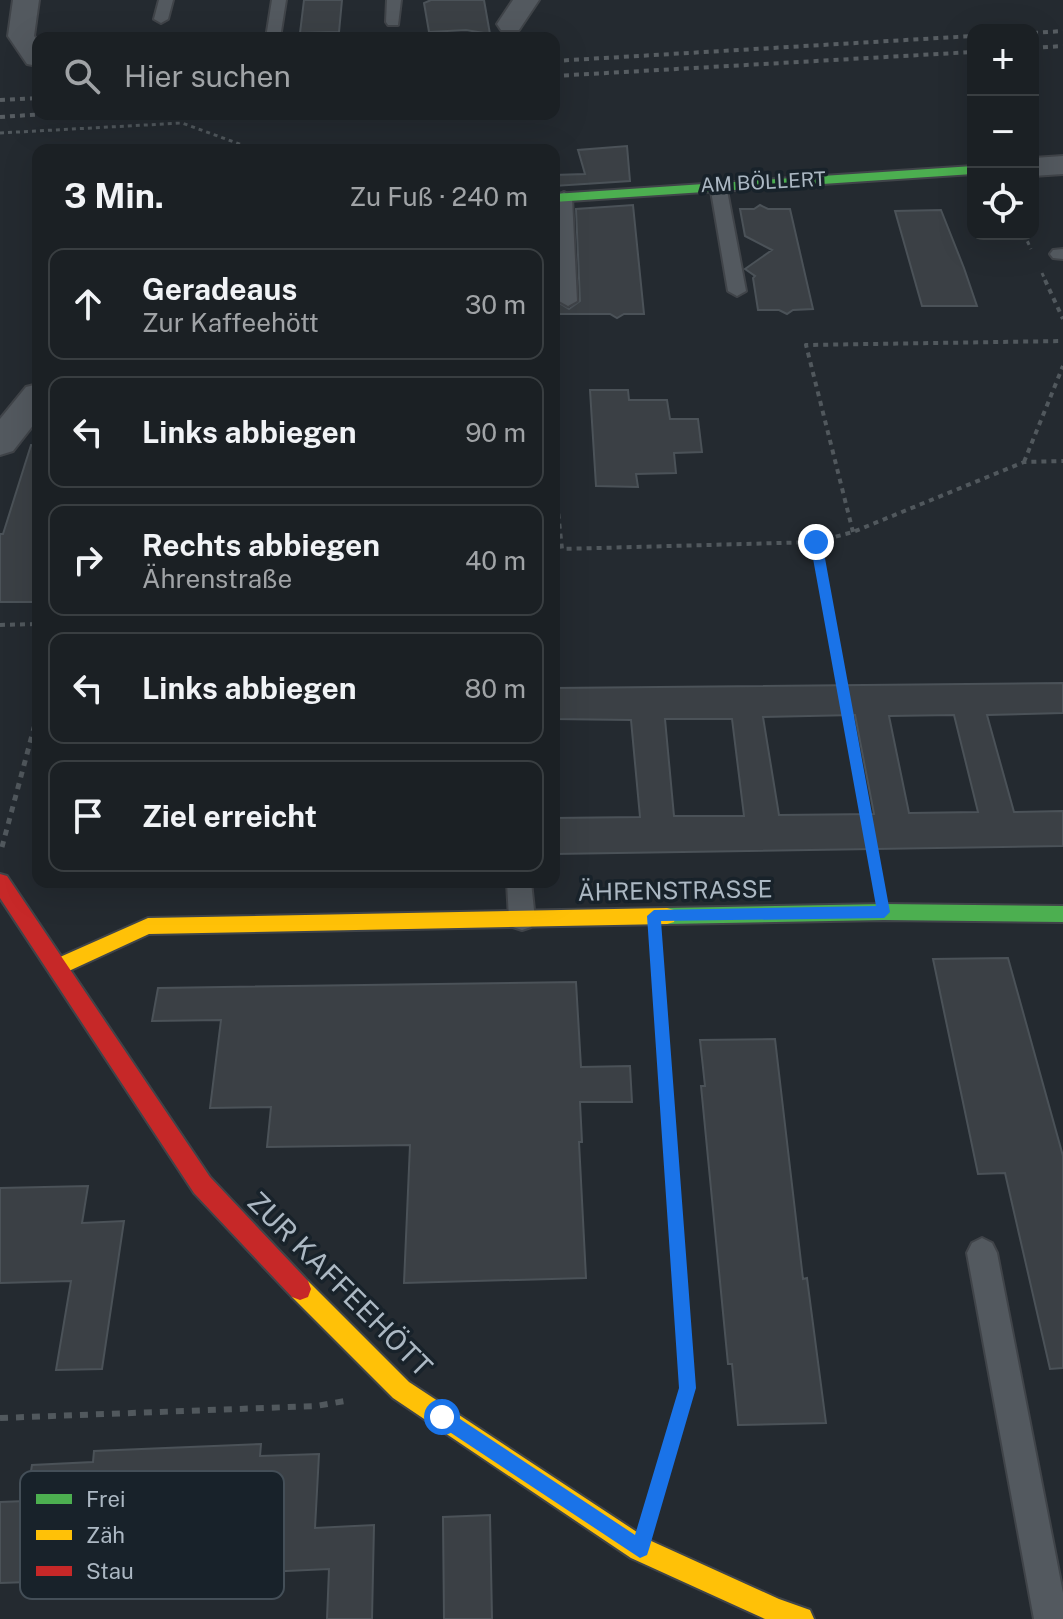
<!DOCTYPE html>
<html lang="de">
<meta charset="utf-8">
<style>
body{margin:0;font-family:"Public Sans",sans-serif;background:#24282c;color:#f1f3f6}
.controls{position:absolute;right:24px;top:24px;display:grid;overflow:hidden;border-radius:16px;box-shadow:0 8px 32px #0002}
.controls button{width:72px;height:72px;display:grid;place-items:center;padding:0;border:0;border-bottom:2px solid #393e41;background:#1b2024;color:#f1f3f6;font:40px sans-serif}
.stop{position:absolute;width:24px;height:24px;margin:-18px;border:6px solid #1a73e8;border-radius:50%;background:#fff}
.stop.end{background:#1a73e8;border-color:#fff;box-shadow:0 2px 8px #0008}
.list{margin:0;padding:0;list-style:none}
h2{display:flex;justify-content:space-between;align-items:center;height:104px;margin:0;padding:0 32px;font-size:34px}
h2 small{font-size:26px;font-weight:400;color:#a0a3a6}
.list li{display:grid;grid-template-columns:52px 1fr auto;gap:24px;align-items:center;box-sizing:border-box;height:112px;margin:0 16px 16px;padding:0 16px;border:2px solid #393e41;border-radius:16px}
.list b{display:block;font-size:30px;white-space:nowrap}
.list p{margin:0;font-size:26px;white-space:nowrap;color:#a0a3a6}
.list em{font-size:26px;font-style:normal;color:#a0a3a6}
.icon{flex:none;width:44px;height:44px;fill:none;stroke:currentColor;stroke-width:2;stroke-linecap:round;stroke-linejoin:round}
.map{position:relative;flex:none;width:1063px;height:1619px;overflow:hidden}
.search{position:absolute;background:#1b2024;box-shadow:0 8px 32px #0002;left:32px;top:32px;width:528px;height:88px;display:flex;align-items:center;gap:20px;box-sizing:border-box;padding:0 28px;border-radius:16px;color:#a0a3a6;font-size:30px}
.panel{position:absolute;background:#1b2024;box-shadow:0 8px 32px #0002;left:32px;top:144px;width:528px;height:744px;border-radius:16px}
.map>svg:first-child{display:block}
.building{fill:#3b4045;stroke:#4b5258;stroke-width:2;fill-rule:evenodd}
.lines{fill:none;stroke-linecap:round;stroke-linejoin:round}
.lane-casing{stroke:#404449;stroke-width:4}
.street-casing{stroke:#404449;stroke-width:4}
.fast-casing{stroke:#404449;stroke-width:4}
.slow-casing{stroke:#404449;stroke-width:4}
.jam-casing{stroke:#404449;stroke-width:4}
.path-far3{stroke:#51585d;stroke-width:3;stroke-dasharray:4 4;stroke-linecap:butt}
.path-far2{stroke:#51585d;stroke-width:4;stroke-dasharray:5 5;stroke-linecap:butt}
.path-far1{stroke:#51585d;stroke-width:5;stroke-dasharray:6 6;stroke-linecap:butt}
.path{stroke:#51585d;stroke-width:6;stroke-dasharray:8 8;stroke-linecap:butt}
.lane{fill:#53595f;fill-rule:evenodd}
.street{fill:#53595f;fill-rule:evenodd}
.fast{fill:#4caf50;fill-rule:evenodd}
.slow{fill:#ffc107;fill-rule:evenodd}
.jam{fill:#c62828;fill-rule:evenodd}
.rail{stroke:#575d62;stroke-width:4;stroke-dasharray:5 5;stroke-linecap:butt}
.route{fill:#1a73e8}
.labels{text-anchor:middle;stroke-width:7;stroke-linejoin:round;paint-order:stroke}
.far-street-label{font-size:20px;fill:#acb8c3;stroke:#18222a}
.street-label{font-size:24px;fill:#acb8c3;stroke:#18222a}
.near-street-label{font-size:28px;fill:#acb8c3;stroke:#18222a}
.key{fill:#18222a;stroke:#444f58;stroke-width:2}
.key-label{font-size:22px;fill:#acb8c3}
</style>
<div class="map">
<svg width="1063" height="1619" viewBox="0 0 1063 1619">
<rect width="100%" height="100%" fill="#242a30"/>
<!-- building -->
<path class="building" d="M304 0H342L339 32 300 33Z
M431 0H484L490 34 466 30 429 32 424 3Z
M627 146 630 181 554 186V175L585 174 578 150Z
M633 205 644 314H624L617 318 610 314H554V232L556 301 569 309 580 301 576 209Z
M760 205 768 209H790L813 309 793 310 787 314 779 310H758L753 278 755 276 745 269 772 250 745 236 740 209H754Z
M941 210 964 268 977 306H922L895 211Z
M590 390H628L629 400H667L670 419H698L702 452 674 453 676 473 636 474 638 487 596 486Z
M31 445 38 446V602H0V534H3Z
M1063 683V713L987 715 1014 812 1063 811V846L554 854V818L640 817 631 720 554 719V688ZM855 715 874 814 779 815 763 717ZM954 715 978 812 909 813 889 716ZM665 719H732L744 816H674Z
M1008 958 1063 1156V1368L1050 1369 1005 1173 978 1174 933 959Z
M576 982 581 1067 630 1066 632 1102H580L582 1142H579L586 1278 404 1283 410 1145 267 1147 271 1107 210 1108 221 1020 152 1021 158 988Z
M775 1039 803 1279 807 1278 826 1423 738 1425 732 1364H728L701 1086H705L700 1040Z
M88 1186 82 1223 124 1221 102 1369 56 1370 71 1281 0 1283V1188Z
M261 1444 260 1456 319 1454 315 1528 374 1525 372 1619H327L329 1569 111 1579 114 1589H99V1579L90 1580 89 1590H86L87 1580 0 1583V1502L26 1501 32 1465 93 1462 94 1451Z
M490 1515 492 1619H444L443 1517Z"/>
<g class="lines">
<!-- lane casing -->
<g class="lane-casing">
<path id="lane" d="M159 0H173L168 19 161 23 154 19Z
M272 0H286L280 38H266Z
M387 0H401L398 25H388L386 22Z
M718 180 726 185 746 291 737 296 728 291 710 185Z
M564 192 572 197 577 301 568 306 559 301 556 197Z
M1063 249V259L1053 258 1050 254 1053 250Z
M507 882H531L535 919 531 927 522 930 513 927 509 919Z
M982 1238 992 1243 997 1253 1063 1593V1619H1034L967 1253 972 1243Z"/>
</g>
<!-- street casing -->
<g class="street-casing">
<path id="street" d="M13 0H39L34 36 38 41V66L27 64 8 36Z
M513 0H539L519 30H501L497 24Z
M1063 156V174L1033 176V158Z
M38 384V419L13 451 0 455V419L26 387Z"/>
</g>
<!-- fast casing -->
<g class="fast-casing">
<path id="fast" d="M973 166V174L554 202V194Z
M884 904 1063 906V922L884 920 667 924 660 922 658 916 660 910 667 908Z"/>
</g>
<!-- slow casing -->
<g class="slow-casing">
<path id="slow" d="M667 908 674 910 676 916 674 922 667 924 149 934 58 976 51 973 48 967 51 961 148 918Z
M300 1278 308 1281 409 1382 649 1540 779 1599 810 1610 814 1619H765L631 1558 393 1398 292 1297 289 1289 292 1281Z"/>
</g>
<!-- jam casing -->
<g class="jam-casing">
<path id="jam" d="M0 874 7 876 210 1177 308 1281 311 1289 308 1297 300 1300 292 1297 194 1193 0 898Z"/>
</g>
<!-- path-far3 -->
<path class="path-far3" d="M0 133 182 123 256 150
M1024 234 1031 249
M1042 273 1046 282"/>
<!-- path-far2 -->
<path class="path-far2" d="M1045 280 1063 319
M1024 462 1063 366
M554 474 562 549 816 542 853 532 1024 462 1063 461
M853 532 806 345 1063 341
M816 542 832 633
M554 554 562 549
M0 625 38 624"/>
<!-- path-far1 -->
<path class="path-far1" d="M832 631 876 872
M2 847 38 713
M657 957 665 1071"/>
<!-- path -->
<path class="path" d="M0 1418 316 1406 345 1401
M655 1501 687 1388 665 1069"/>
<!-- lane -->
<use href="#lane" class="lane"/>
<!-- street -->
<use href="#street" class="street"/>
<!-- fast -->
<use href="#fast" class="fast"/>
<!-- slow -->
<use href="#slow" class="slow"/>
<!-- jam -->
<use href="#jam" class="jam"/>
<!-- rail -->
<path class="rail" d="M1033 33 1063 31
M1033 48 1063 46
M554 61 973 36
M554 76 973 52
M0 100 38 98
M0 117 45 114"/>
</g>
<!-- route -->
<path class="route" d="M816 538 822 542 890 912 884 918 661 921 696 1388 649 1549 647 1555 640 1558 436 1423 433 1417 436 1411 442 1408 448 1411 635 1535 679 1388 647 916 654 910 876 906 810 542Z"/>
<g class="labels">
<!-- far-street labels -->
<g class="far-street-label">
<text transform="translate(763 182) rotate(-3)" y="7">AM BÖLLERT</text>
</g>
<!-- street labels -->
<g class="street-label">
<text transform="translate(675 891) rotate(-1)" y="8">ÄHRENSTRASSE</text>
</g>
<!-- near-street labels -->
<g class="near-street-label">
<text transform="translate(340 1284) rotate(45)" y="10">ZUR KAFFEEHÖTT</text>
</g>
</g>
<!-- legend -->
<rect x="20" y="1471" width="264" height="128" rx="12" class="key"/>
<rect x="36" y="1494" width="36" height="10" fill="#4caf50"/>
<rect x="36" y="1530" width="36" height="10" fill="#ffc107"/>
<rect x="36" y="1566" width="36" height="10" fill="#c62828"/>
<g class="key-label">
<text x="86" y="1507">Frei</text>
<text x="86" y="1543">Zäh</text>
<text x="86" y="1579">Stau</text>
</g>
</svg>
<div class="controls">
<button>+</button>
<button>−</button>
<button><svg class="icon" aria-label="locate" viewBox="0 0 24 24"><circle cx="12" cy="12" r="6"/><path d="M12 2v4M12 18v4M2 12h4M18 12h4"/></svg></button>
</div>
<div class="stop" style="left:442px;top:1417px"></div>
<div class="stop end" style="left:816px;top:542px"></div>
<div class="search"><svg class="icon" aria-label="search" viewBox="0 0 24 24"><circle cx="10" cy="10" r="6"/><path d="M15 15l6 6"/></svg>Hier suchen</div>
<section class="panel">
<h2>3 Min.<small>Zu Fuß · 240 m</small></h2>
<ul class="list">
<li><svg class="icon" aria-label="ahead" viewBox="0 0 24 24"><path d="M12 20V5M6 11l6-6 6 6"/></svg><div><b>Geradeaus</b><p>Zur Kaffeehött</p></div><em>30 m</em></li>
<li><svg class="icon" aria-label="left" viewBox="0 0 24 24"><path d="M17 20v-9H6M10 6l-5 5 5 5"/></svg><div><b>Links abbiegen</b></div><em>90 m</em></li>
<li><svg class="icon" aria-label="right" viewBox="0 0 24 24"><path d="M7 20v-9h11M14 6l5 5-5 5"/></svg><div><b>Rechts abbiegen</b><p>Ährenstraße</p></div><em>40 m</em></li>
<li><svg class="icon" aria-label="left" viewBox="0 0 24 24"><path d="M17 20v-9H6M10 6l-5 5 5 5"/></svg><div><b>Links abbiegen</b></div><em>80 m</em></li>
<li><svg class="icon" aria-label="arrive" viewBox="0 0 24 24"><path d="M6 21V4h12l-3 4 3 4H6"/></svg><div><b>Ziel erreicht</b></div></li>
</ul>
</section>
</div>
